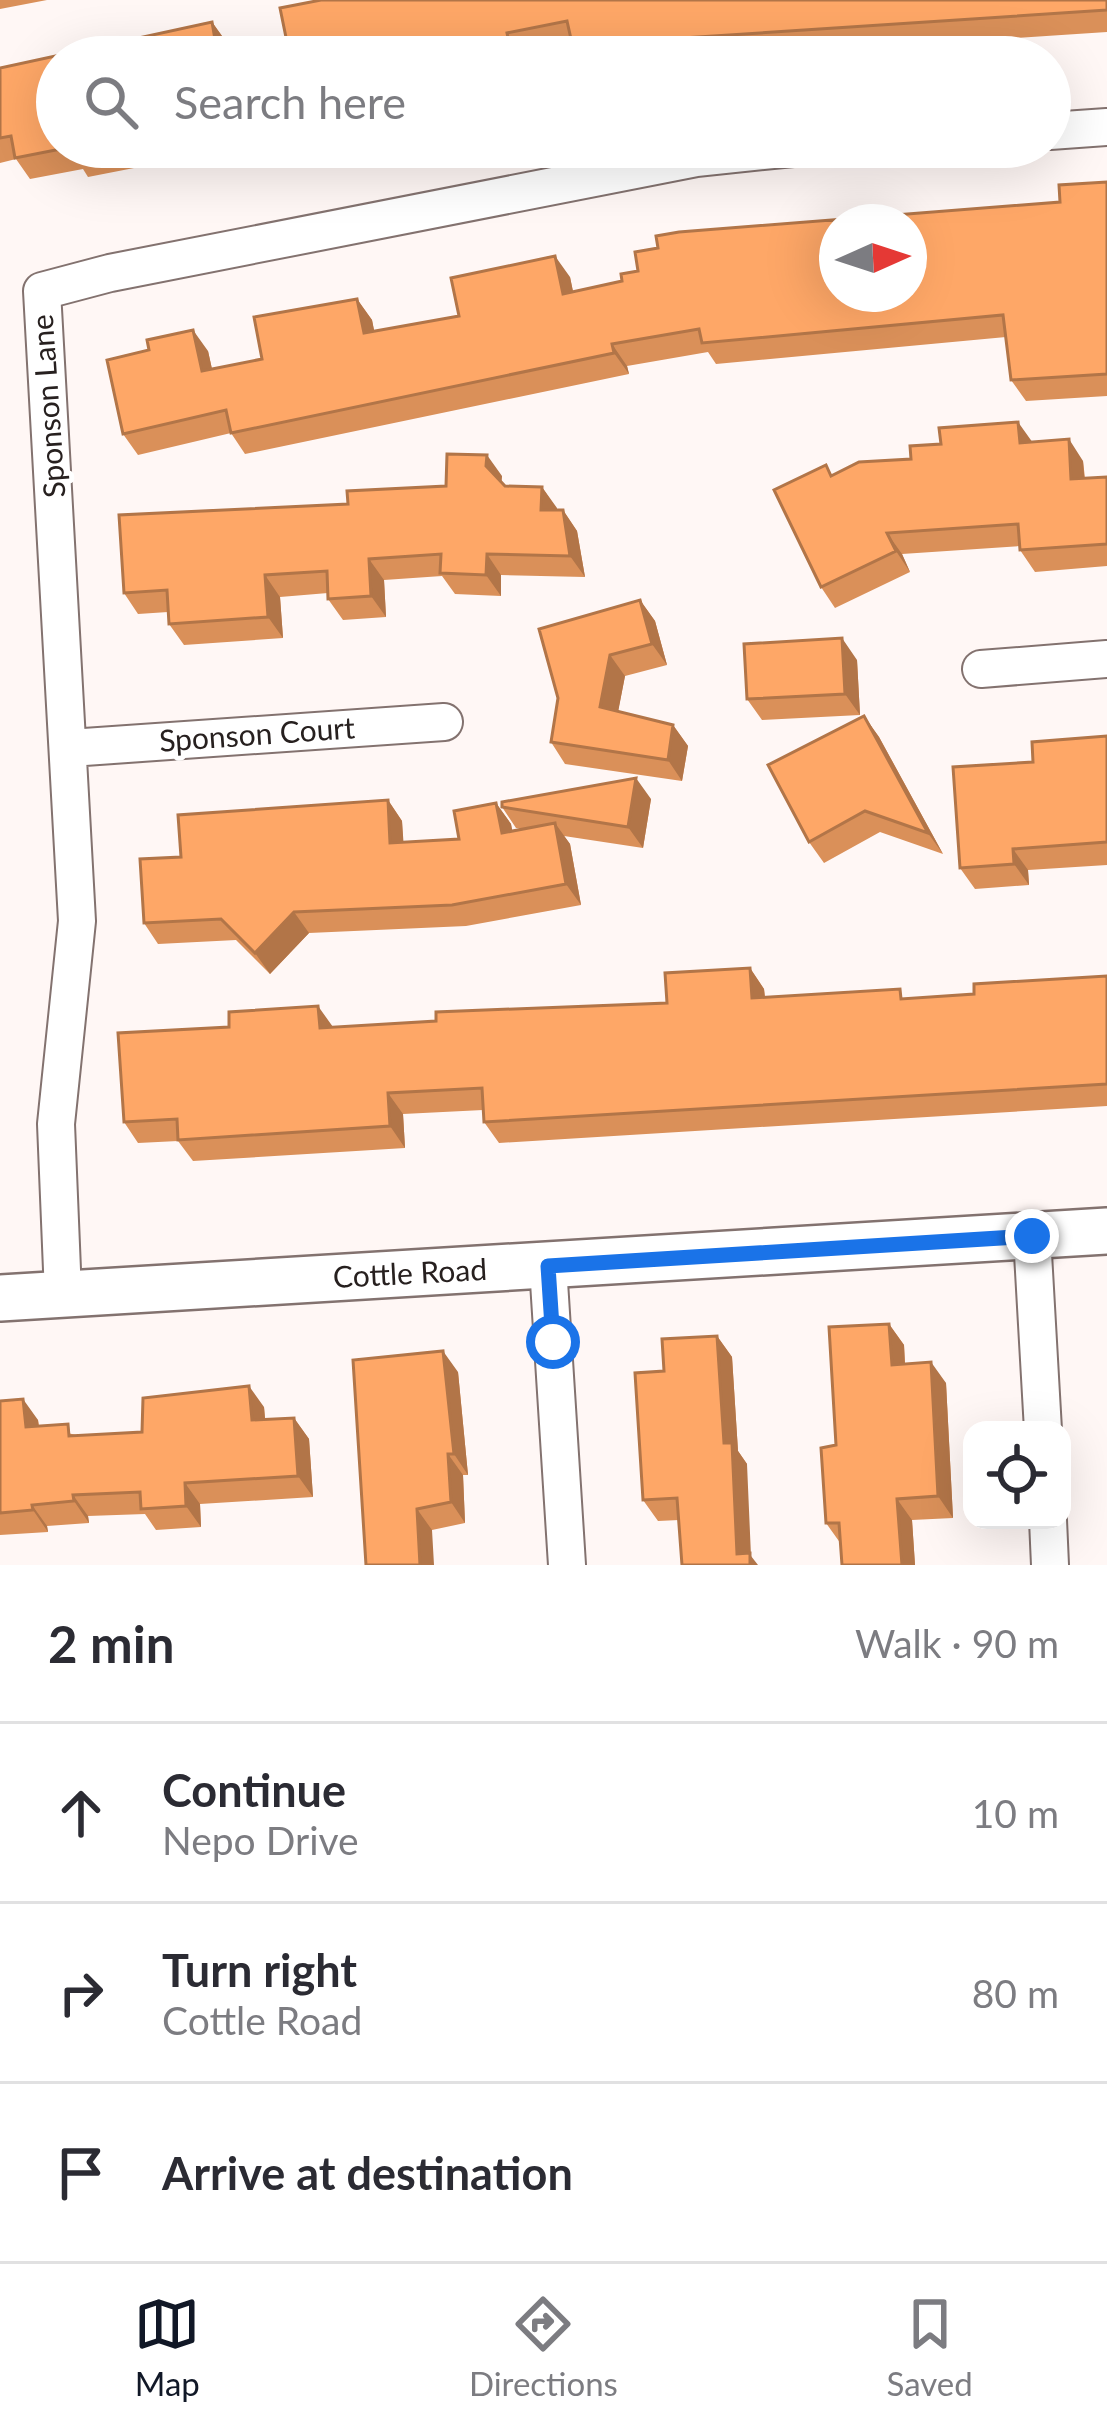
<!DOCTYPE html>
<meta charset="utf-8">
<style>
body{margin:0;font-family:Lato,sans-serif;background:#f2f2f3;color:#2b2b33}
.controls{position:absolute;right:36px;bottom:36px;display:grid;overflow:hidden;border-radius:24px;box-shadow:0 12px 48px #0002}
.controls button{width:108px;height:108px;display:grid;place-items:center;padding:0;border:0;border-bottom:3px solid #e1e1e2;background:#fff;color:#2b2b33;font:60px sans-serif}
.compass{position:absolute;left:819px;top:204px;width:108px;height:108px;border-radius:50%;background:#fff;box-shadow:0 12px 48px #0002;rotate:87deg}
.stop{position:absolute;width:36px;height:36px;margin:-27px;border:9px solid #1a73e8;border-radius:50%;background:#fff}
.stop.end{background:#1a73e8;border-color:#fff;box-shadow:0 3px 12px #0008}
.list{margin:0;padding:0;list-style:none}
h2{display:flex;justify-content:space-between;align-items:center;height:156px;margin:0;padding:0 48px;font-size:51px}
h2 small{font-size:39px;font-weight:400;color:#7c7c81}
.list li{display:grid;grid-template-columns:78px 1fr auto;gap:36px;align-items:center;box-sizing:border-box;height:180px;padding:0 48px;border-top:3px solid #e1e1e2}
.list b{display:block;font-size:45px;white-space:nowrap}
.list p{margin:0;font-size:39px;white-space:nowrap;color:#7c7c81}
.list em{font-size:39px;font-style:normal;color:#7c7c81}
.icon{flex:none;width:66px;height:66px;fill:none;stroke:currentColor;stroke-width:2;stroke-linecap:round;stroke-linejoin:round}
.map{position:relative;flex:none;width:1107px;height:1565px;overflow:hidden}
.search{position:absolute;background:#fff;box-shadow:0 12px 48px #0002;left:36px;right:36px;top:36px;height:132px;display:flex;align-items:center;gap:30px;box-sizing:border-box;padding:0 42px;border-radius:66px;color:#7c7c81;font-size:45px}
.sheet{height:696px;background:#fff}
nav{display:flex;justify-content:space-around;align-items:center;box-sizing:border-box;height:168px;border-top:3px solid #e1e1e2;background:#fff;font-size:33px;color:#7c7c81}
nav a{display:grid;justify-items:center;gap:6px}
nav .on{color:#111827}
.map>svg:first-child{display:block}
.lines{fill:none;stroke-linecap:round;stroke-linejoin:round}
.minor-casing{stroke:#83726f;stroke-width:40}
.tertiary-casing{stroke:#83726f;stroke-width:50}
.minor{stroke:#fff;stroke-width:36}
.tertiary{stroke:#fff;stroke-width:45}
.wall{fill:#da9059}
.shaded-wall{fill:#b27548}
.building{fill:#fea767;stroke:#b27548;stroke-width:3;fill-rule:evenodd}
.route{stroke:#1a73e8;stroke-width:15}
.labels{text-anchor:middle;stroke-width:10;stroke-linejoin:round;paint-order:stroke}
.street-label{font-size:30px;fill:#27201f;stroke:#fff}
</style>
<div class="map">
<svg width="1107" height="1565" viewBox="0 0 1107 1565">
<rect width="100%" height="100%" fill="#fff7f5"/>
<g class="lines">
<!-- minor casing -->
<g class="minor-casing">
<path id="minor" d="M1050 131 1107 127
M981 669 1107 659
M70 748 444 722
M1032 1236 1043 1430
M548 1266 567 1565
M63 1294 56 1124 77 921 42 291 110 273 696 158 803 147
M1048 1520 1050 1565"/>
</g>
<!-- tertiary casing -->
<g class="tertiary-casing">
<path id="tertiary" d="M0 1298 1107 1231"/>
</g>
<!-- minor -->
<use href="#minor" class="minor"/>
<!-- tertiary -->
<use href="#tertiary" class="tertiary"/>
</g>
<!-- wall -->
<path class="wall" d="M0 0H47L0 9Z
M1107 0V32L725 57H575L572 44 521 54 280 8Z
M212 22 227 43 229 57H57V147H130L134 168 88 177 83 169 30 179 16 159 0 163V68Z
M229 147H254L232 151Z
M1107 182V396L1026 401 1011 380 1006 337 716 364 708 352 627 366 629 374 245 454 231 433 138 455 123 434 208 351 212 369 262 359 357 299 372 320 374 331 459 316 570 277 573 292 1060 202Z
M1033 442 1083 461 1085 478 1107 477V566L1035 572 1020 550V546L902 554 910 572 835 608 821 587 826 465 832 475 911 459Z
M502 476 501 482 505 486 542 487 557 510H563L577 531 585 577 501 575V596L455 594 442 576 384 580 386 617 343 620 328 599V593L280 597 283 638 184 645 169 624 168 612 138 614 124 593 348 504Z
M640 600 655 621 667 665 625 676 618 711 673 725 688 746 682 781 565 764 551 742 558 698Z
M857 660 860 715 762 720 747 699Z
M864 716 879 737 943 854 880 832 824 863 809 842Z
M1107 736V865L1028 870 1029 885 975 889 960 868 1033 762Z
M651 799 643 848 564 836 570 844 581 905 466 926 309 933 270 974 236 940 158 944 144 923 181 857 388 800 402 821 403 842 459 839 496 803 511 824 512 831 522 829 516 828 502 807Z
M750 968 764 989 765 997 908 999 974 994 1107 976V1106L499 1143 484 1122 483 1110 403 1114 405 1148 193 1161 178 1141 138 1143 124 1122 436 1021 667 1003Z
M889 1324 904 1345 905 1364 946 1383 953 1518 912 1520 915 1565H842L841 1544 826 1523 836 1445Z
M717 1336 732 1357 738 1451 747 1464 679 1520 658 1521 643 1500 664 1371Z
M458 1372 468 1475H463L465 1523 432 1530 366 1565Z
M0 1401 38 1420 39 1426 76 1435 142 1432 264 1407 265 1419 294 1418 309 1439 313 1497 200 1504 201 1527 156 1530 145 1514 88 1516 89 1523 47 1526 48 1532 0 1535Z"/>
<!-- shaded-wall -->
<path class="shaded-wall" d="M212 22 227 43 229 57H218Z
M507 33 521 54 522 57H512Z
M120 147H130L134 168Z
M555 256 570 277 578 315 563 294Z
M357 299 372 320 379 354 364 333Z
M193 330 208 351 217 392 202 371Z
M612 344 627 366 629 374 614 353Z
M1018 422 1033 443H1020Z
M1069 439 1083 461 1086 500 1071 479Z
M487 455 502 476 501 487 486 466Z
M542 487 557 508 556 531 541 510Z
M563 510 577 531 585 577 570 556Z
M887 533 902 554 910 572 896 551Z
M487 554 501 575V596L486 575Z
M369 559 384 580 386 617 371 596Z
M265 575 280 597 283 638 268 617Z
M640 600 655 621 667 665 652 644Z
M842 638 857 660 860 715 845 694Z
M610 655 625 676 615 728 600 707Z
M864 716 879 737 943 854 928 833Z
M673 725 688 746 682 781 668 760Z
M636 778 651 799 643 848 628 827Z
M388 800 402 821 405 864 390 843Z
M496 803 511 824 517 854 502 833Z
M555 823 570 844 581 905 566 884Z
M1013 849 1028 870 1029 885 1014 864Z
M294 912 309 933 270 974 255 953Z
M750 968 764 989 767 1019 752 998Z
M318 1006 333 1027 320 1028Z
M388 1093 403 1114 405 1148 390 1126Z
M889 1324 904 1345 906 1386 892 1365Z
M717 1336 732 1357 738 1451 747 1464 751 1556 758 1565H745L737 1554 724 1443Z
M443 1351 458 1372 468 1475 454 1454Z
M931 1362 946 1383 953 1518 938 1496Z
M249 1386 264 1407 267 1441 252 1420Z
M23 1399 38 1420 41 1448 26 1427Z
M294 1418 309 1439 313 1497 298 1476Z
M448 1454 463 1475 465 1523 451 1502Z
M185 1483 200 1504 201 1527 186 1506Z
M73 1495 88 1516 89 1523 74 1501Z
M897 1499 912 1520 915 1565H902Z
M32 1505 47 1526 48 1532 33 1510Z
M417 1509 432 1530 434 1565H420Z"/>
<!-- building -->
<path class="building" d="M321 0H1107V10L653 40 654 45 595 57H575L567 21 507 33 512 57H290L280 8Z
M212 22 218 57H57V147H71L15 158 11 136 0 138V68Z
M72 147H116L74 156Z
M1107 182V374L1011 380 1003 315 702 343 699 329 612 344 614 353 231 433 226 410 123 434 107 360 149 350 147 340 193 330 202 371 262 359 254 317 357 299 364 333 459 316 451 278 555 256 563 294 622 281 621 274 638 271 635 252 658 248 656 236 679 232 1060 202 1059 185ZM837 222H909V294H837Z
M1018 422 1020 443 1069 439 1071 479 1107 477V544L1020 550 1018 524 887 533 896 551 821 587 774 490 826 465 831 476 859 462 911 459 910 446 941 444 939 428Z
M447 454 487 455 486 466 505 486 542 487 541 510H563L570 556 487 554 486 575 440 573 441 554 369 559 371 596 328 599 327 571 265 575 268 617 169 624 167 590 124 593 119 515 348 504 347 491 446 486Z
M640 600 652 644 610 655 600 707 673 725 668 760 551 742 558 698 539 629Z
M842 638 845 694 747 699 744 644Z
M864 716 928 833 865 811 809 842 768 765Z
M1107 736V842L1013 849 1014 864 960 868 953 767 1033 762 1032 742Z
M636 778 628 827 502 807V802Z
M388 800 390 843 459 839 454 811 496 803 502 833 555 823 566 884 452 905 294 912 255 953 221 919 144 923 140 859 181 857 178 815Z
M750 968 752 998 900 989 901 999 974 994V984L1107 976V1084L484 1122 482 1088 388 1093 390 1126 178 1140 177 1119 124 1122 118 1033 229 1027V1012L318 1006 320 1028 436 1021V1012L667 1003 665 973Z
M889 1324 892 1365 931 1362 938 1496 897 1499 902 1565H842L839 1523H826L821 1448 836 1445 829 1327Z
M717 1336 724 1443H732L737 1554 750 1553V1565H682L677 1498 643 1500 635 1373 664 1371 662 1339Z
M443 1351 454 1454H448L451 1502 417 1509 420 1565H366L353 1360Z
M249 1386 252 1420 294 1418 298 1476 185 1483 186 1506 141 1509 140 1492 73 1495 74 1501 32 1505 33 1510 0 1513V1401L23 1399 26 1427 68 1424 69 1436 142 1432 143 1398Z"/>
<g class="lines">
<!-- route -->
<path class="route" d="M553 1342 548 1266 1032 1236"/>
</g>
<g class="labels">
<!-- street labels -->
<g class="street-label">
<text transform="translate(49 406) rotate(-94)" y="10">Sponson Lane</text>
<text transform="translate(257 735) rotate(-4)" y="10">Sponson Court</text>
<text transform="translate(410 1274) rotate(-3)" y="10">Cottle Road</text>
</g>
</g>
</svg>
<div class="controls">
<button><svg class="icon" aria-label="locate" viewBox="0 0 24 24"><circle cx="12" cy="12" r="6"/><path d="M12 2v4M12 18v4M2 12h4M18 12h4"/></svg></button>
</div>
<svg class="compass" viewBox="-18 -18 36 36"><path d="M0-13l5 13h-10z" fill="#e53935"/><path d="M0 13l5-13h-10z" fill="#7c7c81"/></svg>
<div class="stop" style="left:553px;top:1342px"></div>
<div class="stop end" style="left:1032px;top:1236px"></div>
<div class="search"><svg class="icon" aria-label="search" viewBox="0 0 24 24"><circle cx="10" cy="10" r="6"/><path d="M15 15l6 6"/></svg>Search here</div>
</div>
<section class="sheet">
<h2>2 min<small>Walk · 90 m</small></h2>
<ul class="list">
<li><svg class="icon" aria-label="ahead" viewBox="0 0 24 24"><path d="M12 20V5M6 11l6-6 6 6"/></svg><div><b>Continue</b><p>Nepo Drive</p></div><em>10 m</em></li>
<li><svg class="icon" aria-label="right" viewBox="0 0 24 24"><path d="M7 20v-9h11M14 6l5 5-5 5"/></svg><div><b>Turn right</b><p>Cottle Road</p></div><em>80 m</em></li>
<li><svg class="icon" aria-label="arrive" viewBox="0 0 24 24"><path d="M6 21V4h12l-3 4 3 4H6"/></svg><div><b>Arrive at destination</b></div></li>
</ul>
</section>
<nav>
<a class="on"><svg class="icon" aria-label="map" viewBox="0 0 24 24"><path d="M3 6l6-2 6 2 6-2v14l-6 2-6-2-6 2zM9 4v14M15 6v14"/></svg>Map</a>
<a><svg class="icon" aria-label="directions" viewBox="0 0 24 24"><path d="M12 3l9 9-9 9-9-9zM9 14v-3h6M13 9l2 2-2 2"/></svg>Directions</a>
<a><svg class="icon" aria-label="saved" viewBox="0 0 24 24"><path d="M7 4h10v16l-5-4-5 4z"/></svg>Saved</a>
</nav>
